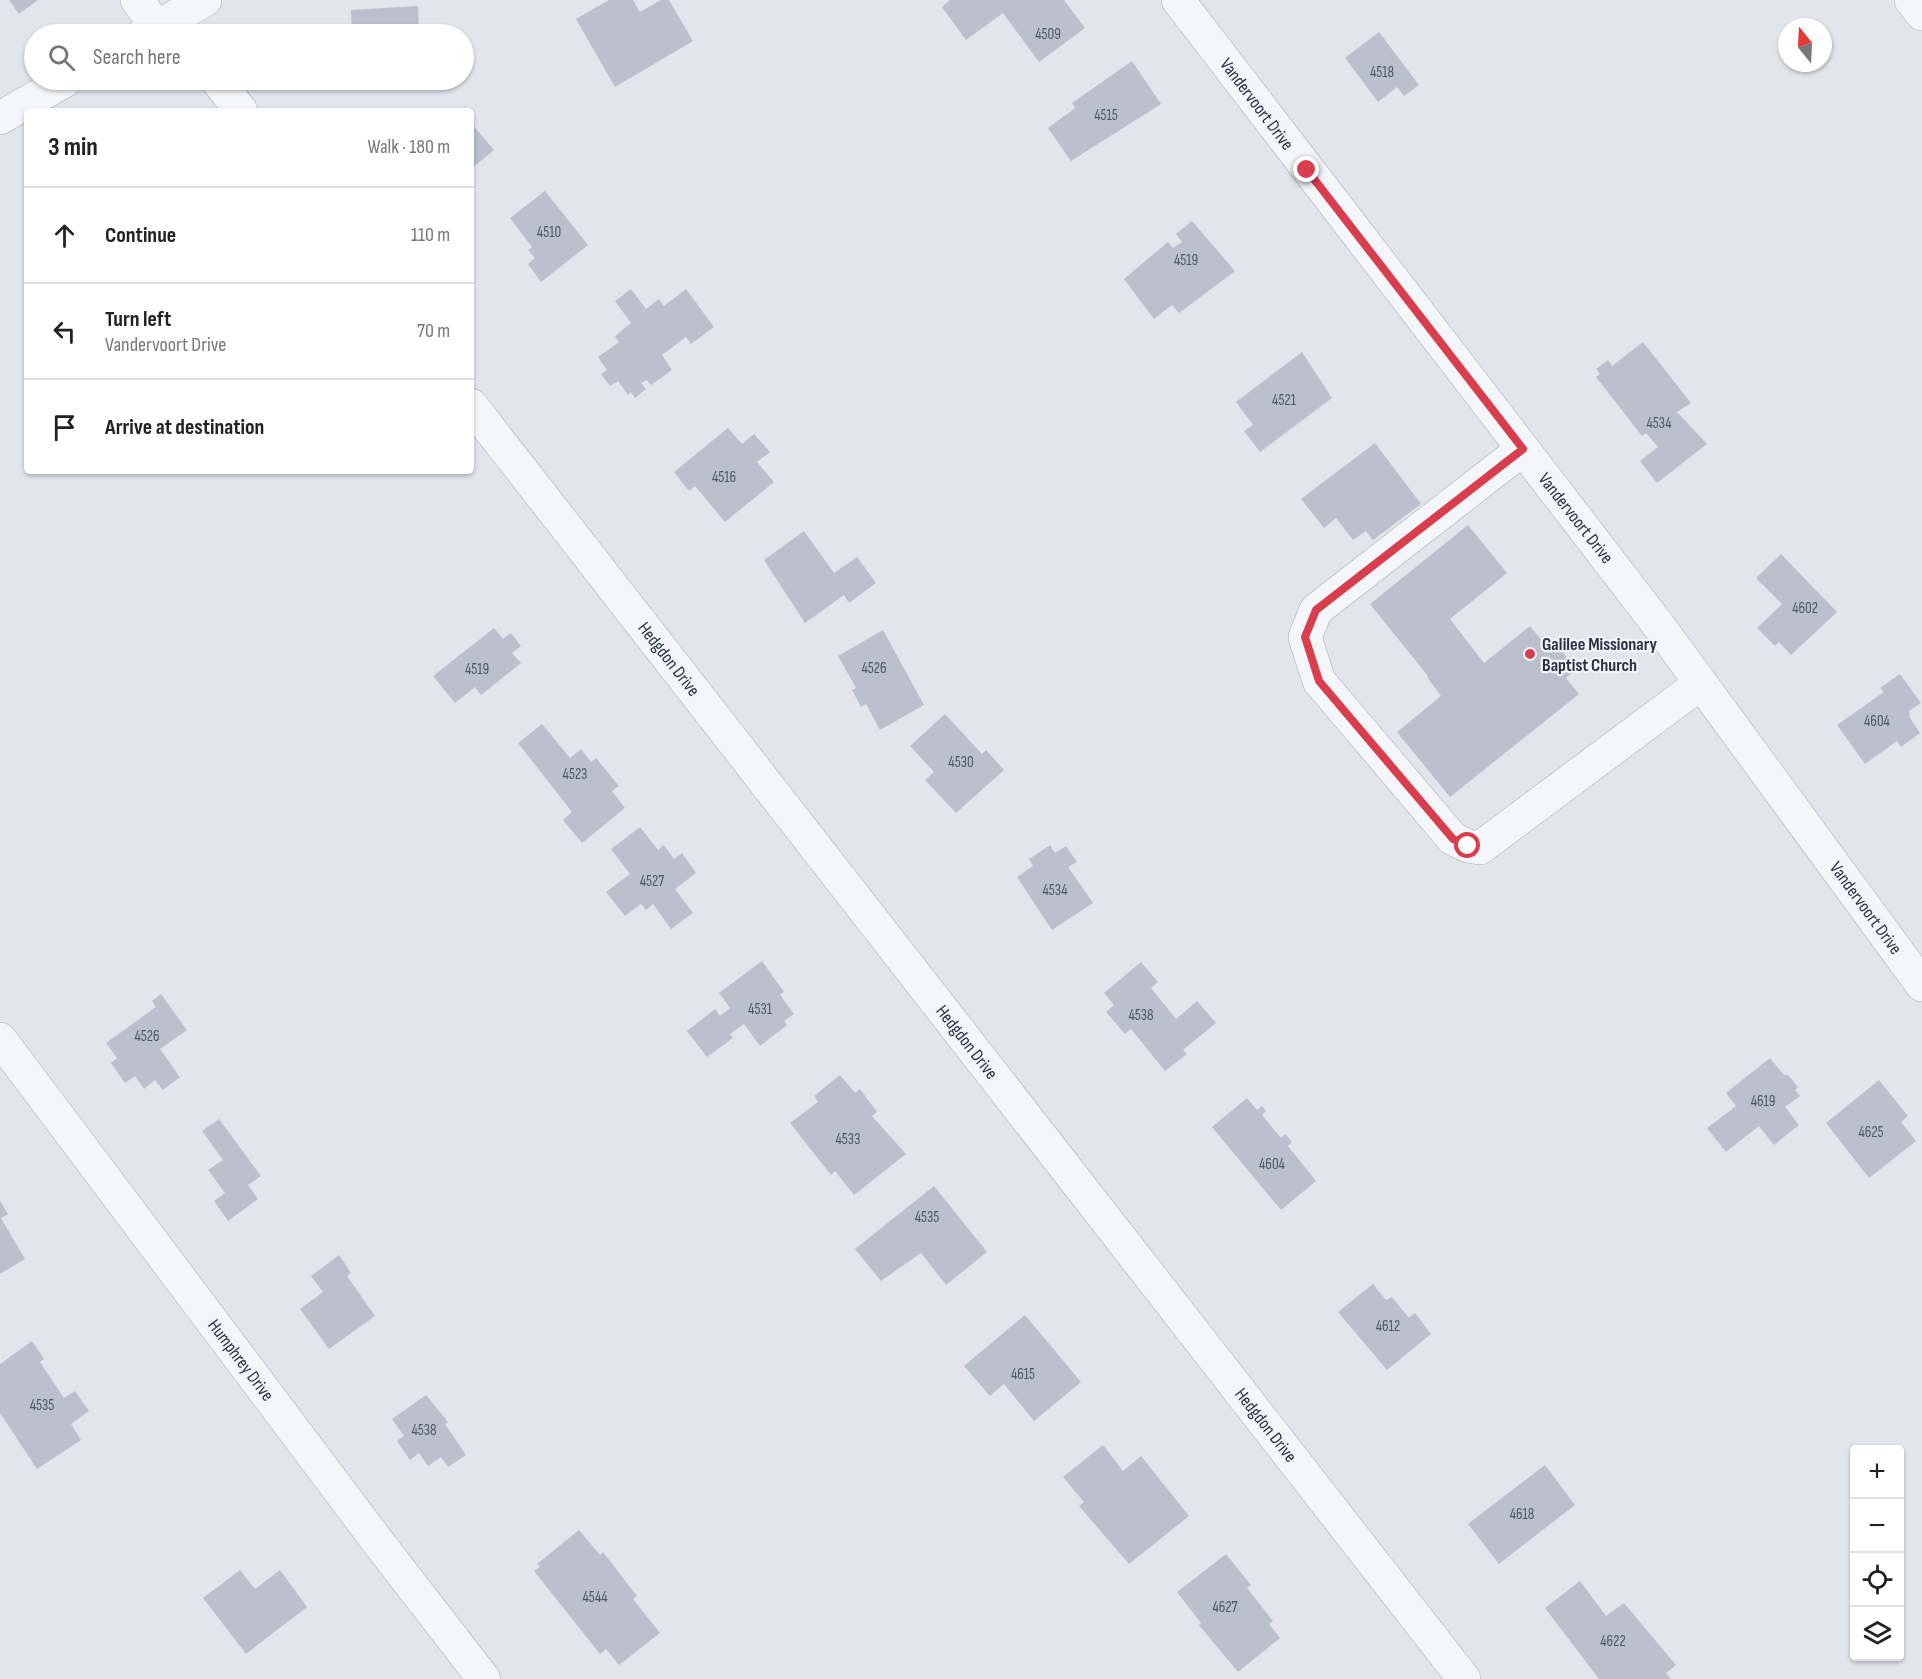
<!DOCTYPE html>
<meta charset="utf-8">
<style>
body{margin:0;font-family:"Sofia Sans Condensed",sans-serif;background:#f6f6f6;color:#222}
.controls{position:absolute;right:18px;bottom:18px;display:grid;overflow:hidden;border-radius:6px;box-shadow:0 2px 4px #0004}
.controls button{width:54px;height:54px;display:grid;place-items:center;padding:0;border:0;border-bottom:2px solid #e0e0e0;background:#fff;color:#222;font:30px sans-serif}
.compass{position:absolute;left:1778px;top:18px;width:54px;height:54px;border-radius:50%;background:#fff;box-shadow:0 2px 4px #0004;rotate:342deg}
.stop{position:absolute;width:18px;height:18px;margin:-14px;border:4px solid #d93e4f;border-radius:50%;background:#fff}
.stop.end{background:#d93e4f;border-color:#fff;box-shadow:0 2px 6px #0008}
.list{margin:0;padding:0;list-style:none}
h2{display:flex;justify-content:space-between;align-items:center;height:78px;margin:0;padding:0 24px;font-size:26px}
h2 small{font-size:20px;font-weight:400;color:#767676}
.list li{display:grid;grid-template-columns:39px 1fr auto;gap:18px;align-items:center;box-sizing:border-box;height:96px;padding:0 24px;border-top:2px solid #e0e0e0}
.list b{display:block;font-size:22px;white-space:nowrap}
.list p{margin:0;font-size:20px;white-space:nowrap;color:#767676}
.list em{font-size:20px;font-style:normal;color:#767676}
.icon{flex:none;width:33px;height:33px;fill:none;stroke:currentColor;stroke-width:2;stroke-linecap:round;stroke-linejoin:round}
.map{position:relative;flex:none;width:1922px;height:1679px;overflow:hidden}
.search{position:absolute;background:#fff;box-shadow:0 2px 4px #0004;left:24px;top:24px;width:450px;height:66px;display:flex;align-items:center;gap:15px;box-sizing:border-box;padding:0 21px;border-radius:33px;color:#767676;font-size:22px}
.panel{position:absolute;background:#fff;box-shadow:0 2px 4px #0004;left:24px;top:108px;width:450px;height:366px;border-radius:6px}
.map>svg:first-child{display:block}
.building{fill:#bbc1cc}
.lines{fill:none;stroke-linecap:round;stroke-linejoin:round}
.minor-casing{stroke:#a6abb6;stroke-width:34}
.minor{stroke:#f5f6f9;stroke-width:33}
.route{stroke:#d93e4f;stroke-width:8}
.poi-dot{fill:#d93e4f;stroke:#f2f4f8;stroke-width:2}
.labels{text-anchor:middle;stroke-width:4.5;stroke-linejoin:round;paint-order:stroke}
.number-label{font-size:15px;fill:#4d5567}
.street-label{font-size:18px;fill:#283145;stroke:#f2f4f8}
.poi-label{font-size:18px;font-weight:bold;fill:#283145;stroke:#f2f4f8;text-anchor:start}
</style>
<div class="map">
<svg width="1922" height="1679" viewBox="0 0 1922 1679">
<rect width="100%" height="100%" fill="#e2e5eb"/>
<!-- building -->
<path class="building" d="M9 0H38L19 14Z
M609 0H633L640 12 661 0H669L693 41 615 87 576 19Z
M950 0H1064L1085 28 1039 62 1003 13 966 40 942 7Z
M418 6 419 34H352L351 10Z
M1379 32 1419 85 1404 96 1397 87 1378 102 1345 58Z
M1132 61 1161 104 1071 161 1048 128 1075 108 1072 103Z
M471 123 494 150 471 169Z
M545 191 588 245 541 282 528 264 535 258 528 250 532 247 510 218Z
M1192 221 1235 271 1179 313 1172 305 1154 319 1124 279 1168 242 1173 248 1182 242 1176 234Z
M631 289 646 309 659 299 664 306 686 289 714 327 691 344 686 337 662 355 672 370 651 385 647 380 641 383 646 389 635 398 631 392 628 395 618 381 610 386 601 374 607 370 598 357 619 342 615 336 631 323 615 301Z
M1643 342 1691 403 1677 412 1707 444 1657 483 1640 461 1658 447 1646 433 1642 436 1596 377 1600 374 1596 369 1608 360 1612 366Z
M1302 352 1332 398 1260 452 1244 431 1253 425 1236 402Z
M728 428 742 444 754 434 770 452 757 462 774 482 725 522 695 486 689 491 674 472Z
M1375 443 1421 504 1373 540 1366 531 1353 540 1336 518 1324 528 1301 499Z
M1468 525 1507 573 1450 619 1484 663 1530 626 1545 645 1552 639 1576 669 1566 678 1579 694 1450 797 1397 732 1441 696 1427 677 1428 676 1370 604Z
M804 531 834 573 857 557 876 583 849 603 844 595 805 623 764 560Z
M1781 554 1837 612 1791 655 1779 642 1775 646 1757 628 1782 604 1756 578Z
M494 628 503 639 511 633 521 646 512 653 521 663 481 695 475 687 455 703 433 676Z
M883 630 924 705 880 730 866 704 861 707 852 690 856 688 838 656Z
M1900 674 1921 703 1909 711 1910 718 1920 733 1901 747 1897 741 1865 764 1837 725 1884 692 1880 688Z
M945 714 982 754 986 750 1004 770 956 813 925 780 934 772 910 746Z
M542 724 570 758 581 749 591 762 596 758 619 786 612 791 625 808 582 843 563 820 572 812 518 743Z
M640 827 658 850 664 845 674 859 682 853 696 873 675 889 693 913 671 929 653 904 646 910 641 904 625 916 606 892 630 874 611 849Z
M1050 845 1055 853 1066 846 1077 862 1068 867 1093 903 1052 930 1017 877 1033 866 1029 859Z
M762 961 784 992 780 995 794 1014 784 1021 787 1025 760 1046 744 1024 730 1034 733 1038 707 1057 687 1031 715 1009 720 1016 730 1008 719 993Z
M1141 962 1158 982 1151 988 1176 1019 1197 1001 1216 1023 1183 1050 1187 1054 1165 1071 1131 1029 1125 1034 1106 1012 1114 1005 1104 993Z
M161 994 187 1030 160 1049 180 1077 163 1090 155 1080 144 1089 135 1076 125 1083 111 1063 117 1058 106 1043 156 1007 152 1001Z
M1770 1058 1784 1075H1788L1798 1087 1795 1090 1800 1096 1785 1107 1799 1125 1774 1145 1759 1126 1726 1152 1707 1128 1736 1106 1726 1093Z
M840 1075 855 1093 860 1089 877 1112 872 1116 906 1154 854 1195 835 1171 831 1175 790 1123 818 1102 814 1096Z
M1879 1080 1908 1116 1901 1122 1916 1141 1869 1178 1826 1123Z
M1247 1098 1257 1110 1262 1106 1266 1111 1262 1115 1281 1138 1285 1134 1292 1142 1288 1146 1316 1181 1281 1210 1212 1127Z
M219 1119 261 1176 248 1185 258 1199 228 1221 214 1201 225 1193 208 1170 223 1160 202 1131Z
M934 1186 987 1252 946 1285 921 1253 881 1281 855 1249Z
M0 1201 8 1214 1 1218 25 1259 0 1274Z
M339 1255 351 1273 347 1276 375 1316 329 1349 300 1309 323 1292 311 1276Z
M1373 1284 1386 1300 1392 1297 1409 1318 1415 1313 1431 1334 1387 1370 1338 1312Z
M1025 1315 1081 1382 1034 1421 1004 1384 990 1396 964 1366Z
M32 1341 44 1359 40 1362 64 1398 75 1391 89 1411 71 1424 81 1440 37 1469 0 1413V1364Z
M426 1395 448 1422 445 1424 466 1455 448 1467 441 1457 428 1466 419 1453 410 1460 397 1441 404 1436 392 1419Z
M1103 1445 1123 1471 1141 1456 1189 1516 1129 1564 1079 1506 1084 1502 1063 1477Z
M1545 1465 1575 1505 1499 1564 1468 1524Z
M579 1530 600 1555 603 1552 637 1596 633 1599 660 1633 619 1665 606 1649 600 1654 534 1571 540 1567 537 1564Z
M1226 1554 1251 1585 1247 1588 1273 1621 1269 1624 1280 1638 1238 1672 1199 1625 1201 1623 1177 1592Z
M240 1570 255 1589 280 1570 307 1607 246 1654 203 1598Z
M1580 1581 1606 1616 1624 1603 1676 1665 1666 1673 1671 1679H1599L1545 1608Z"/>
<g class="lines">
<!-- minor casing -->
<g class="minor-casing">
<path id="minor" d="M137 0 157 27
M1178 0 1659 626 1922 985
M1911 0 1922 14
M144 34 205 0
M217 80 241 111
M0 118 66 80
M471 405 1464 1679
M1523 449 1316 610 1305 637 1319 681 1453 839 1468 846 1480 848 1701 683
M0 1039 381 1546 484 1679"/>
</g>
<!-- minor -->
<use href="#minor" class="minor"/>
</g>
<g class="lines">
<!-- route -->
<path class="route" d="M1307 170 1523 449 1316 610 1305 637 1319 681 1453 839 1468 846"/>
</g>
<!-- markers -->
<circle class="poi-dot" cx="1530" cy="654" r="6"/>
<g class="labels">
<!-- number labels -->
<g class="number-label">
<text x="1048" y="39">4509</text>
<text x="1382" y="77">4518</text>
<text x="1106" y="120">4515</text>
<text x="549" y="237">4510</text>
<text x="1186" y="265">4519</text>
<text x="1284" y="405">4521</text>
<text x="1659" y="428">4534</text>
<text x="724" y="482">4516</text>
<text x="1805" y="613">4602</text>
<text x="874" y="673">4526</text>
<text x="477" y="674">4519</text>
<text x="1877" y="726">4604</text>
<text x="961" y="767">4530</text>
<text x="575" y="779">4523</text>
<text x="652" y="886">4527</text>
<text x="1055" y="895">4534</text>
<text x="760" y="1014">4531</text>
<text x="1141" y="1020">4538</text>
<text x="147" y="1041">4526</text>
<text x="1763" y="1106">4619</text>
<text x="1871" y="1137">4625</text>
<text x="848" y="1144">4533</text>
<text x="1272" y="1169">4604</text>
<text x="927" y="1222">4535</text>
<text x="1388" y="1331">4612</text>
<text x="1023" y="1379">4615</text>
<text x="42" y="1410">4535</text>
<text x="424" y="1435">4538</text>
<text x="1522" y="1519">4618</text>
<text x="595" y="1602">4544</text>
<text x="1225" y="1612">4627</text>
<text x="1613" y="1646">4622</text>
</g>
<!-- street labels -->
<g class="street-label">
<text transform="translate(1257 104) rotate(53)" y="6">Vandervoort Drive</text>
<text transform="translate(1576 518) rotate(52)" y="6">Vandervoort Drive</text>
<text transform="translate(669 659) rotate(52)" y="6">Hedgdon Drive</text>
<text transform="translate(1866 908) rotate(54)" y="6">Vandervoort Drive</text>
<text transform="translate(967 1042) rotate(52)" y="6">Hedgdon Drive</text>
<text transform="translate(241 1360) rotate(53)" y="6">Humphrey Drive</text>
<text transform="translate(1266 1425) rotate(52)" y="6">Hedgdon Drive</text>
</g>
<!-- poi labels -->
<g class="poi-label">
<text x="1542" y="650">Galilee Missionary<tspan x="1542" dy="21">Baptist Church</tspan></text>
</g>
</g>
</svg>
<div class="controls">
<button>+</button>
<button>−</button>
<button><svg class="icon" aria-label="locate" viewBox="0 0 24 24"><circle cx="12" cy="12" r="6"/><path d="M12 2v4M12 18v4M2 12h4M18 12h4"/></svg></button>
<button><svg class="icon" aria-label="layers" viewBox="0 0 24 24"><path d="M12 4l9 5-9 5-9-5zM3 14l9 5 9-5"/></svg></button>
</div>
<svg class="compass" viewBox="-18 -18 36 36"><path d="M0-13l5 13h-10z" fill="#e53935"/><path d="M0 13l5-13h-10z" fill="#767676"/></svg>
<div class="stop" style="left:1468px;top:846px"></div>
<div class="stop end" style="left:1307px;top:170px"></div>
<div class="search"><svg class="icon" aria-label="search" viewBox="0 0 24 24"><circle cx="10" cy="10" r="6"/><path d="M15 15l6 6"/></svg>Search here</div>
<section class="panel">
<h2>3 min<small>Walk · 180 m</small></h2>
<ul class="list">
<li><svg class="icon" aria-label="ahead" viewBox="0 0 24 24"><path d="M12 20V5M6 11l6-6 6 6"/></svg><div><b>Continue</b></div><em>110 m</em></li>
<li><svg class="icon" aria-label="left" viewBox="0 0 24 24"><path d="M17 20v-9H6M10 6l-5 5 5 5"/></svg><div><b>Turn left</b><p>Vandervoort Drive</p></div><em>70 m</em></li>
<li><svg class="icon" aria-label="arrive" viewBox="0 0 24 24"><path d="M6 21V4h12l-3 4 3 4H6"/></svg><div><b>Arrive at destination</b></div></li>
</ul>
</section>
</div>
